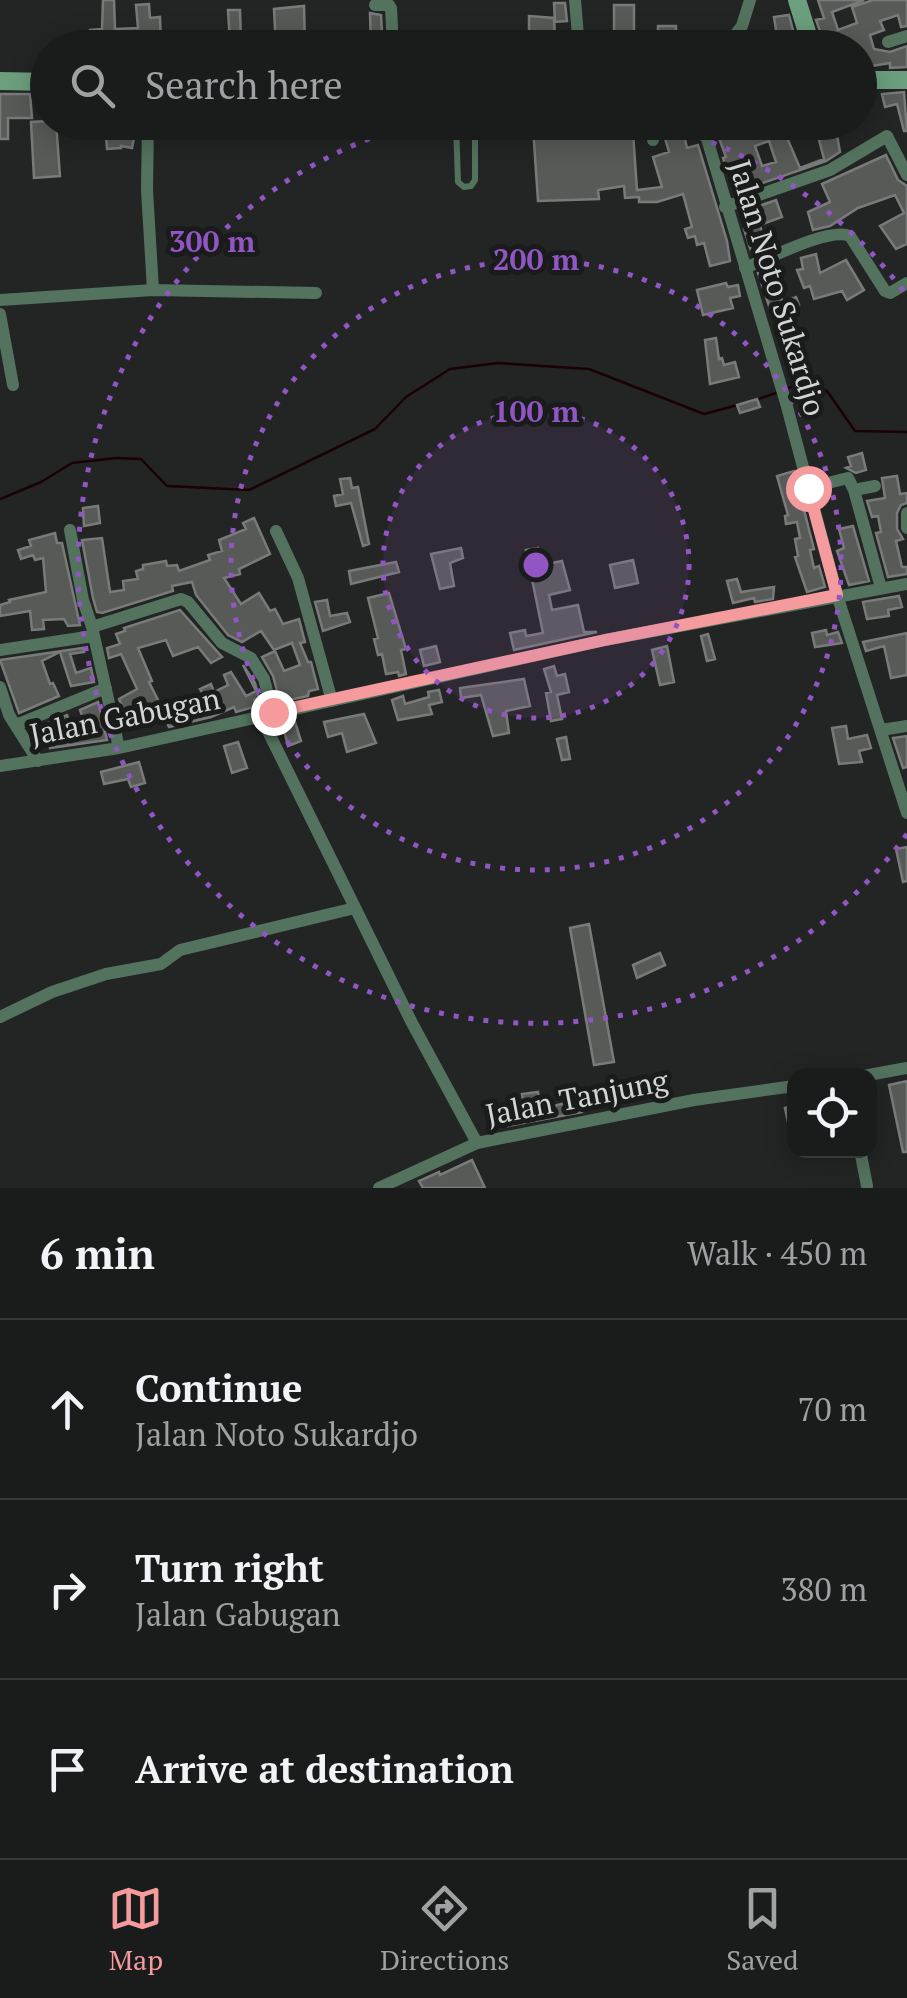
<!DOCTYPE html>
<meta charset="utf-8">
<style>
body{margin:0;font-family:"PT Serif",serif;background:#232524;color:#f1f3f6}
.controls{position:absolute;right:30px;bottom:30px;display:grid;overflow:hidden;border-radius:20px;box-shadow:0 5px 25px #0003}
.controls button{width:90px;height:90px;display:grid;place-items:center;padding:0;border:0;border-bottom:2px solid #383a3a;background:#1a1c1b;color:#f1f3f6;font:50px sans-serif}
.stop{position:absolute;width:30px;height:30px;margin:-22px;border:8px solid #f59b9e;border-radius:50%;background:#fff}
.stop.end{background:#f59b9e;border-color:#fff;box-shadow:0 2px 10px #0008}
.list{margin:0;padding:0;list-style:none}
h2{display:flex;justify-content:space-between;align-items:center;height:130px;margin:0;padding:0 40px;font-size:42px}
h2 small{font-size:32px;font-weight:400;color:#9fa1a3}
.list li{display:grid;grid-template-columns:65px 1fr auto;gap:30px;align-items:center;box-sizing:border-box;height:180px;padding:0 40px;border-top:2px solid #383a3a}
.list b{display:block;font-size:38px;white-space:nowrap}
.list p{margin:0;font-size:32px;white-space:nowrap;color:#9fa1a3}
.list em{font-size:32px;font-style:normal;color:#9fa1a3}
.icon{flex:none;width:55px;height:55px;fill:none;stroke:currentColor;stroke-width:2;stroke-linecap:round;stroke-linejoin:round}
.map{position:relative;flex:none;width:907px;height:1188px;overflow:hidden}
.search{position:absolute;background:#1a1c1b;box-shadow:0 5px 25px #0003;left:30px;right:30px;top:30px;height:110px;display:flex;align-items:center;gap:25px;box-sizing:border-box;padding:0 35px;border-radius:55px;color:#9fa1a3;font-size:38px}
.sheet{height:670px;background:#1a1c1b}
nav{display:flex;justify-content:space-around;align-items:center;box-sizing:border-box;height:140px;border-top:2px solid #383a3a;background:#1a1c1b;font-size:28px;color:#9fa1a3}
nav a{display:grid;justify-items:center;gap:5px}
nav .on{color:#f59b9e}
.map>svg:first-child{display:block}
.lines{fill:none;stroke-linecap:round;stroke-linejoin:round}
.stream{stroke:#1a0204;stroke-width:2.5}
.building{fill:#575a57;stroke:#787b79;stroke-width:2.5;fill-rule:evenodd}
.lane{stroke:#53735e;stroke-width:6}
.street{stroke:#53735e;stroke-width:12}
.secondary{stroke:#6c9f7d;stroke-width:18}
.route{stroke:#f59b9e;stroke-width:12}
.ring{fill:none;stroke:#9156c4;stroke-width:5;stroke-dasharray:5 10}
.labels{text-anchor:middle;stroke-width:10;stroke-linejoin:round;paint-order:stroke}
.street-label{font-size:30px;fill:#d3d5d4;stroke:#191c1a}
.centre{fill:#9156c4;stroke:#191c1a;stroke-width:5}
.ring-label{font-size:30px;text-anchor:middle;font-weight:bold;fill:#9156c4;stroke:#191c1a;stroke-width:10;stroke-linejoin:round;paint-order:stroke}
</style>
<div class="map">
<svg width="907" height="1188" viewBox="0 0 907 1188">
<rect width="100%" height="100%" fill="#232524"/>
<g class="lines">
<!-- stream -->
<path class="stream" d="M788 388 809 381 827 391 855 431 907 432
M755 400 776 393
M0 499 41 482 72 463 116 458 141 459 167 486 249 490 375 429 406 397 450 369 498 363 589 369 704 414 738 405"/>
</g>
<!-- building -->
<path class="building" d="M103 0H114L115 29 138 28 136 5 149 4 150 18 160 17 161 48H138L137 40 102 42V48H91L90 30 102 29Z
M818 0H864L832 12 838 30 857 23 852 7 873 0H907V26L901 27 898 15 880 21 884 30 870 35 874 49 890 52 907 46V67L890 68V63L860 68V48H826L816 20 824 18Z
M554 3H565L567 21 555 22Z
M614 5H634V42L593 48V35L614 34Z
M304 6 305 48H276L274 9Z
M228 10H240L241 42 230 43Z
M370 13 381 15 383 48H371Z
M789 15 794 34 777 36 774 17Z
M529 16 554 18 555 38 568 37 569 48H529Z
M658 26H676V48H658Z
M474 34 476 48H457L456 36Z
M770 38 772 48H742V43Z
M904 92 907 131H904L897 104 885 107 882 94Z
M0 94H30L32 118H8V139H0Z
M48 121 56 122 60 176 34 178 31 122Z
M105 122H120L121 130 135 133 132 148 121 146V148L107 149Z
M549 122H621L622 133 633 132 637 190 662 187 653 157 669 152 662 128 664 122H681L687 148 698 145 727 241 730 261 710 266 704 243 697 245 695 236 688 238 685 229 692 227 683 194 657 202H639V197L625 198 624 186 598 190 599 199 538 201 533 127H550Z
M713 122H741L745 136 779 124 780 134 785 133 800 168 824 159 818 136 827 133 824 122H843L845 133 837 135 840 152 826 161 734 193 732 187 750 181 744 162 726 168 723 158 726 157ZM769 141 776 162 762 166 755 146Z
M886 155 898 180 907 186V244L896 249 880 226 904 213 895 195 858 208 830 226 813 230 808 212 830 202 822 184Z
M776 200 782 217 760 225 766 248 752 254 744 229 750 228 747 218 761 214 759 206Z
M816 254 820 273 846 260 864 290 847 300 842 291 814 299 810 286 804 288 797 270 803 269 801 258Z
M769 269 783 302 796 297 799 305 772 315 758 273Z
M726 283 728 287 738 285 740 296 730 298 733 308 703 315 697 290Z
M716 338 719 359 722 358 724 365 735 362 739 377 710 384 705 340Z
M757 399 760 407 740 413 737 405Z
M862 453 866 470 856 473 846 468 851 466 848 457Z
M794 471 814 549 810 550 814 568 819 566 825 587 807 592 795 557 798 556 795 539 800 538 797 522 786 524 785 516 788 515 777 476Z
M897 476 900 494 907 493V503L901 505 897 513V529L903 539 896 541 902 567H907V574L888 577 876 533 881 532 878 516 872 517 867 501 885 498 882 478Z
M350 478 352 488 358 487 369 544 363 546 351 503 336 506 334 496 343 494 340 479Z
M98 506 100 523 84 526 83 508Z
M254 518 270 554 239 569 240 574 224 578 241 604 259 593 270 611 275 609 283 624 299 619 305 642 300 643 308 662H311L318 689 309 691 308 696 280 702 273 676 262 657 275 651 284 671 300 665 292 643 274 650 261 631 242 642 228 635 196 595 192 582 172 586 173 591 102 613 97 612 93 598 82 540 102 538 110 592 124 590 123 581 138 579 136 571 143 569V565L166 561 167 566 177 565 179 571 210 560 208 555 222 551 219 540 246 529 243 523Z
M853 526 869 581 849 585 837 551 844 548 839 529Z
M55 533 57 543H62L80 625 68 626 64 619 43 620 44 629 32 630 30 611 0 616V605L10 602 9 600 46 592 43 558 35 560 33 555 21 559 18 550 31 546 29 540Z
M461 548 463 558 450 563 454 586 440 589 431 554Z
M538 548 542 565 562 561 570 590 549 595 552 610 578 605 584 632H597L514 650 510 633 525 630 526 636 543 633 526 550Z
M633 560 638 583 615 588 610 565Z
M396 562 399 572 351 584 349 571Z
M737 579 741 592 774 587 773 599 755 602 754 598 733 603 727 581Z
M389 593 406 649 401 650 406 674 399 676 398 672 386 674 382 654 378 655 374 639 378 638 368 598Z
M899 596 902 607 888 610 889 616 867 619 863 602Z
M327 600 330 616 347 613 350 622 323 631 315 602Z
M180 610 222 657 211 663 198 647 173 656 166 640 138 648 152 681 149 682 164 712 204 696 200 689 211 684 214 692 228 685 224 675 231 672 246 696 256 691 243 665 255 683 259 698 254 700 257 706 236 712 234 707 211 717 169 727 163 714 144 723 137 709 126 714 119 699 137 689 121 654 109 658 107 648 120 644 116 634 125 631 124 628Z
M826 630 827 635 838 632 842 643 815 647 812 633Z
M907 633V675L891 678 884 646 866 651 863 642Z
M708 634 715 659 707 661 701 636Z
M436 646 440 662 424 666 420 650Z
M667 646 674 682 660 685 652 650Z
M83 648 84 652 70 654 76 673 91 668 94 682 71 686 60 652 42 661 50 684 53 683 59 696 19 713 0 660Z
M554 666 557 676 565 674 569 692 557 695 562 719 551 721 546 693 551 692 544 669Z
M524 679 530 706 506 711 509 733 493 736 481 695 461 698 460 688Z
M439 690 442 702 429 705 432 714 398 720 392 700 403 696 405 704 429 697 428 692Z
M98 702 107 740 50 748 48 741 39 744 30 730 67 715 72 726 84 721 80 710Z
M364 714 376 743 347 752 342 733 328 737 324 722Z
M294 719 301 741 288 746 282 722Z
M846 726 848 739 867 735 871 748 859 751 862 762 839 764 832 728Z
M907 736V767L903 768 893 738Z
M566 737 570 759 562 760 557 739Z
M238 742 247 768 232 773 224 746Z
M139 762 145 783 131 787 128 779 104 784 101 772Z
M907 847V881L903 882 896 849Z
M589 924 614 1062 594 1065 570 928Z
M660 953 665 965 637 978 633 965Z
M907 1081V1152H903L889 1085Z
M538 1092 540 1109 579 1100 582 1112 508 1126 506 1114 525 1111 522 1094Z
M794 1106V1136H791L785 1108Z
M472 1160 485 1188H423L419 1181 439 1172 440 1175Z"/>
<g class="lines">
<!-- lane -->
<path class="lane" d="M456 122 458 182 464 187 471 186 475 180V122"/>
<!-- street -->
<path class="street" d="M575 0 579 48
M375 5H389L391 8 393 48
M888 42 907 36
M725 48 742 26 750 0
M148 122 147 190 153 290 316 293
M652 122 653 140
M702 122 786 403 837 595 907 813
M725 207 830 170 887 136 907 175
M745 268C768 259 829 227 850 236L885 291 890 293 907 283
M0 300 153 290
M0 314 13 385
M875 486 854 490 881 588
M808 488 848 478 854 490
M907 513V528
M70 530 83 600 92 627
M276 531 298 578 332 701
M0 650 93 636
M0 687 9 715 38 761
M260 715 412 1023 477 1143
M16 725 106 688
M881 730 907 726
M119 748 92 627 181 599 188 602 222 643 251 658 264 679 273 713
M0 766 119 748 605 640 907 584
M0 1017 52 992 106 974 161 964 180 950 355 908
M863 1076 907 1068
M860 1150 867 1186
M379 1188 477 1143 694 1100 794 1086"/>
<!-- secondary -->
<path class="secondary" d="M797 0 812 48
M860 80H907
M0 81 48 82"/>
</g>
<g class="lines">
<!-- route -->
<path class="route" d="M273 712 605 640 837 595 808 488"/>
</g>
<!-- distance rings -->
<circle cx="536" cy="565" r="153" fill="#9156c4" fill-opacity=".12"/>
<g class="ring">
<circle cx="536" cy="565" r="153"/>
<circle cx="536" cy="565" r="305"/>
<path d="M907 834A458 458 0 1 1 417 123M655 123A458 458 0 0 1 907 296"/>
</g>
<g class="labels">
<!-- street labels -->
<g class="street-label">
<text transform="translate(777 288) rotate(73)" y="10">Jalan Noto Sukardjo</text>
<text transform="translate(125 717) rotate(-11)" y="10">Jalan Gabugan</text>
<text transform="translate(577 1098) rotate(-11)" y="10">Jalan Tanjung</text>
</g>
</g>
<circle cx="536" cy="565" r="15" class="centre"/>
<g class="ring-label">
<text x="212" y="252">300 m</text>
<text x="536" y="270">200 m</text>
<text x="536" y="422">100 m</text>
</g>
</svg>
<div class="controls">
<button><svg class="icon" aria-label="locate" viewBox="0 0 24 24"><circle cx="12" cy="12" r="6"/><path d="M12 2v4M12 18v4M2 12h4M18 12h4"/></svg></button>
</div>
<div class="stop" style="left:808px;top:488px"></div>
<div class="stop end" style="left:273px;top:712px"></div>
<div class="search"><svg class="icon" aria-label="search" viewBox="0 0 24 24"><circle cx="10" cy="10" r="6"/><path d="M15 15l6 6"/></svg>Search here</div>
</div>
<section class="sheet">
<h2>6 min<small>Walk · 450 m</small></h2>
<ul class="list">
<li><svg class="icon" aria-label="ahead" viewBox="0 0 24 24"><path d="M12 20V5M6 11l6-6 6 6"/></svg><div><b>Continue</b><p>Jalan Noto Sukardjo</p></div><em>70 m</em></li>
<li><svg class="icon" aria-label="right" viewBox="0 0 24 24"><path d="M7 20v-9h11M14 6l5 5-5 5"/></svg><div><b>Turn right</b><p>Jalan Gabugan</p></div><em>380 m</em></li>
<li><svg class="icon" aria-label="arrive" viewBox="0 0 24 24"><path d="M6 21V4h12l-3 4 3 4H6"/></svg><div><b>Arrive at destination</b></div></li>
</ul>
</section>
<nav>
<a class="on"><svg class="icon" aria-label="map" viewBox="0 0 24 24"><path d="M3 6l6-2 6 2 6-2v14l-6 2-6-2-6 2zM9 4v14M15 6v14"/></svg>Map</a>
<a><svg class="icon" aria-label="directions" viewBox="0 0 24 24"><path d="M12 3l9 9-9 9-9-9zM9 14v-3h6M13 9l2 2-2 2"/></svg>Directions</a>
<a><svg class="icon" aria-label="saved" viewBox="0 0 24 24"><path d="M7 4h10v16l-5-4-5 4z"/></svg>Saved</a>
</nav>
